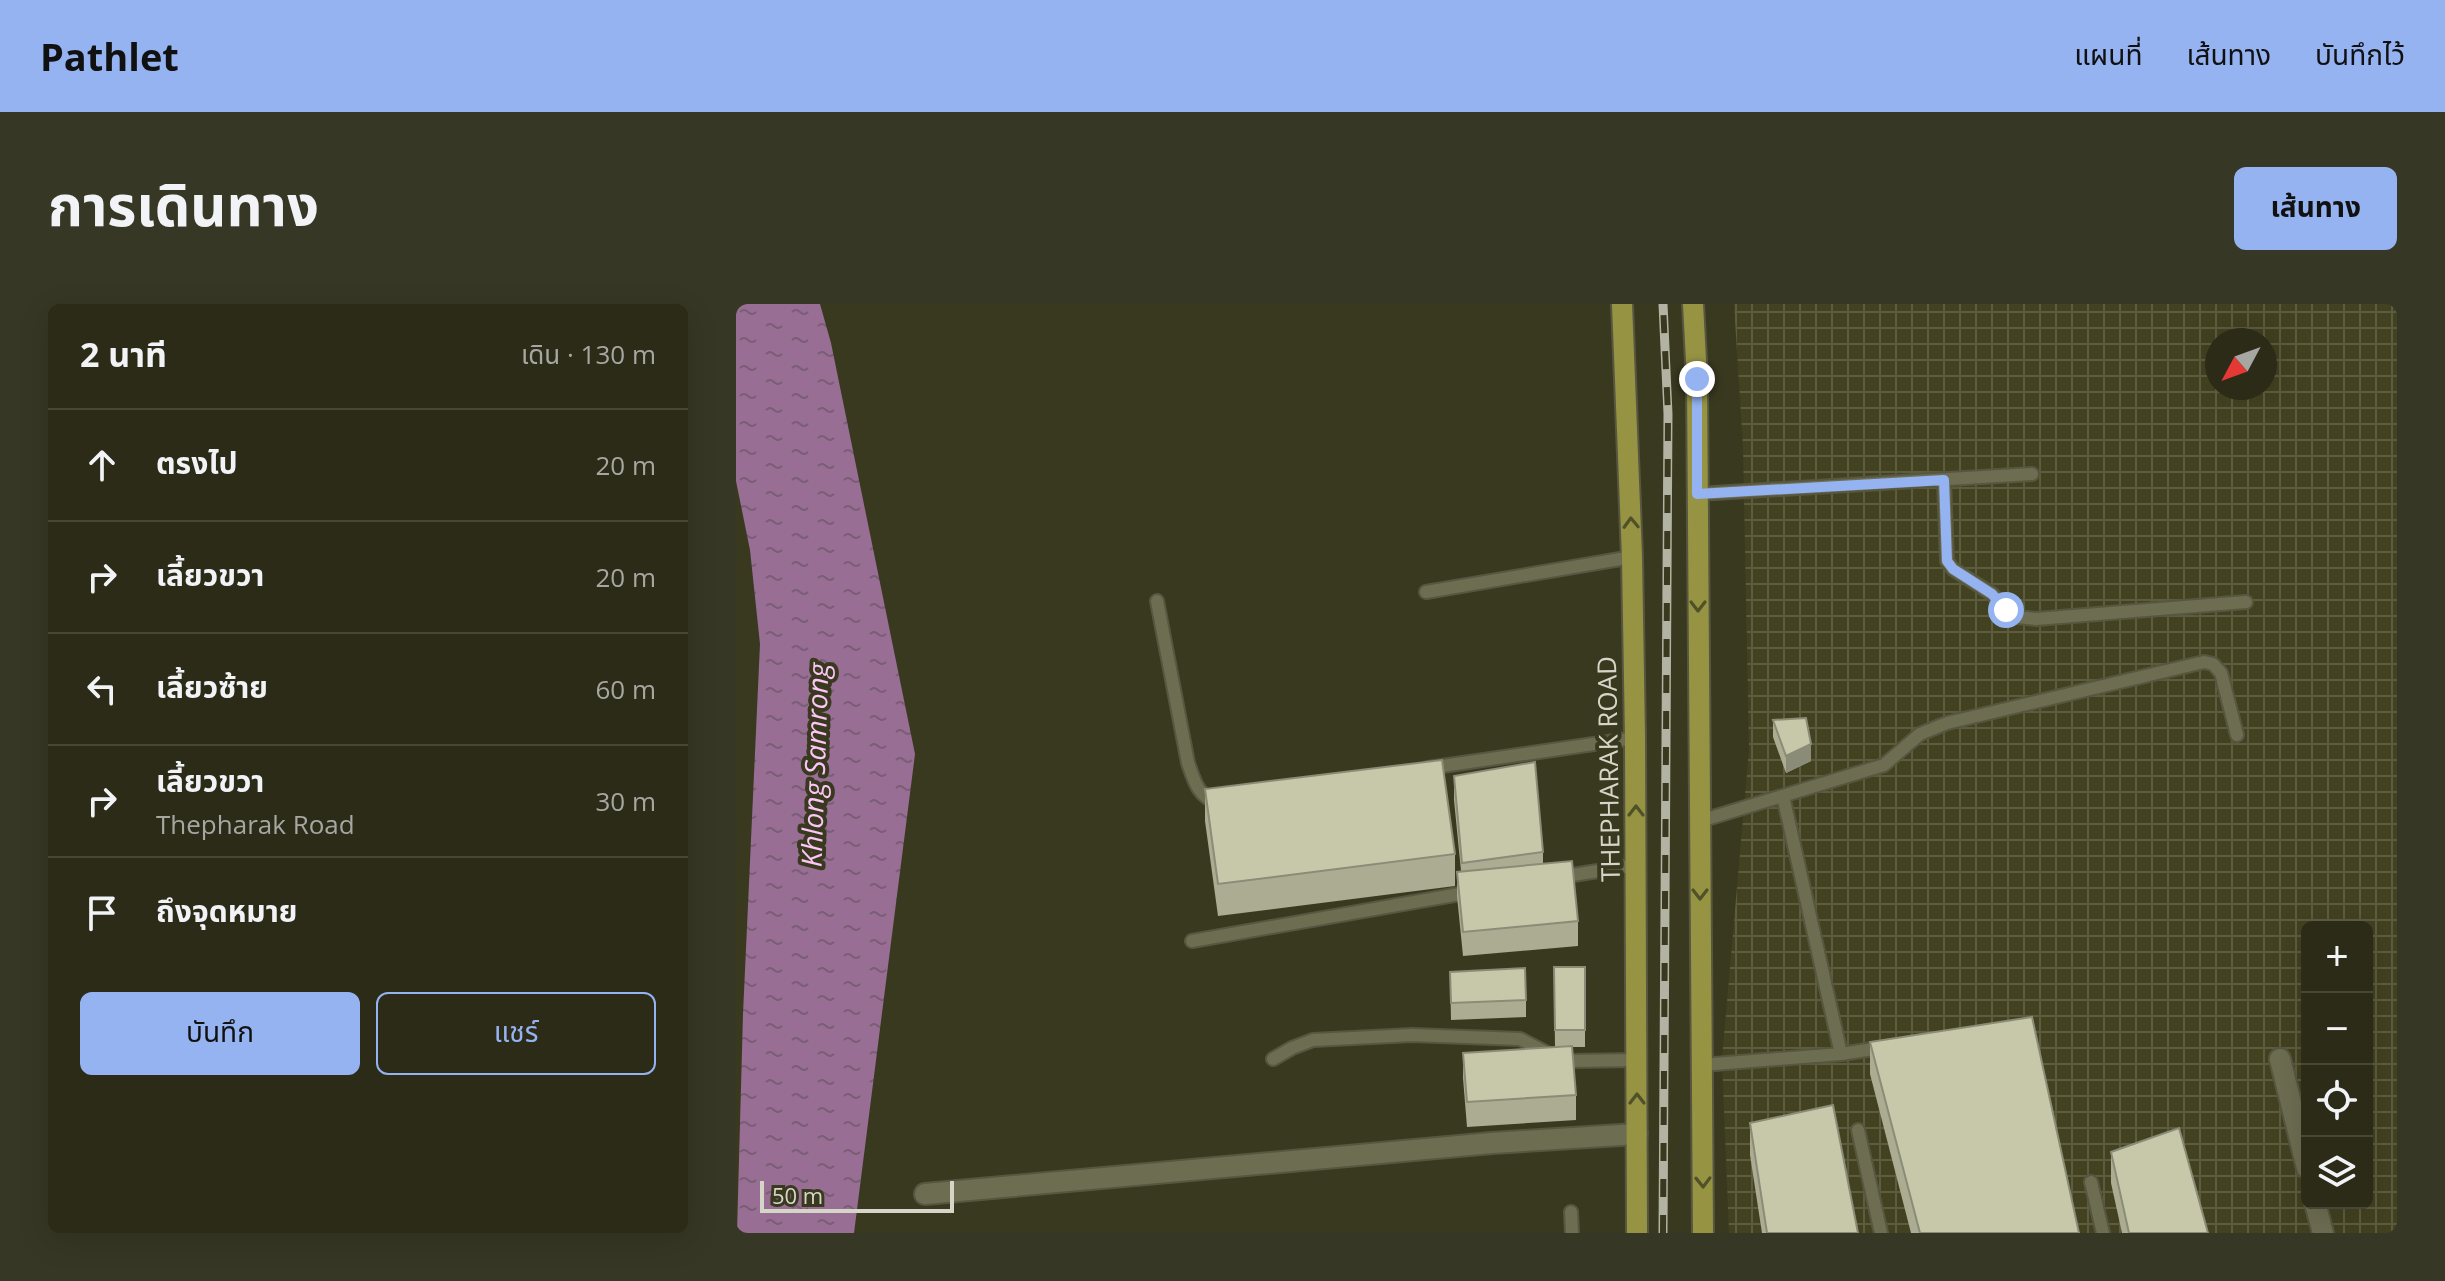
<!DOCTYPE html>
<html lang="th">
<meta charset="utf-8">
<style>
body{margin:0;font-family:"Open Sans","Noto Sans Thai",sans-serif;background:#373725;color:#f1f3f6}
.controls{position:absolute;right:24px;bottom:24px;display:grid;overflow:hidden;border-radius:12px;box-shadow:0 8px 32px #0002}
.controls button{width:72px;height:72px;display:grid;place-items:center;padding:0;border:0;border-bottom:2px solid #474737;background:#2b2b18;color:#f1f3f6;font:40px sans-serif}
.compass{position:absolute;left:1469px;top:24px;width:72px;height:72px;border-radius:50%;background:#2b2b18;box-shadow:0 8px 32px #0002;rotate:229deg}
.scale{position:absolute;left:24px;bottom:20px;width:194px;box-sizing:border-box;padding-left:8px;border:4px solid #d5d6c7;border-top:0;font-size:22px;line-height:28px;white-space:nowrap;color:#d5d6c7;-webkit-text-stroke:6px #393920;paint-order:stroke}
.stop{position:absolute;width:24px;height:24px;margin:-18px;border:6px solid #95b2f1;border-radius:50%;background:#fff}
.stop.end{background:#95b2f1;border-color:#fff;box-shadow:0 2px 8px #0008}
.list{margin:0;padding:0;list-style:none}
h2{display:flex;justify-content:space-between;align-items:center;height:104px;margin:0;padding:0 32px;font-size:34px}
h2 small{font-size:26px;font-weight:400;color:#a6a7a2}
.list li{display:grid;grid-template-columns:52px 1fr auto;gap:24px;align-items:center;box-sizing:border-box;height:112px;padding:0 32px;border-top:2px solid #474737}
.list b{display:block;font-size:30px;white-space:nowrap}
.list p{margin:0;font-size:26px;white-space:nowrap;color:#a6a7a2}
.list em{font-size:26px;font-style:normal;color:#a6a7a2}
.actions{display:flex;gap:16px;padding:24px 32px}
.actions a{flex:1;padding:18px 0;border:2px solid #95b2f1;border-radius:12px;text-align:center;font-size:28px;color:#95b2f1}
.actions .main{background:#95b2f1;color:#111}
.icon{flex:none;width:44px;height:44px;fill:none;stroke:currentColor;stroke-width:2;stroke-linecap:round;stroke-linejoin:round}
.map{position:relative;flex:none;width:1661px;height:929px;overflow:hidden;border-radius:12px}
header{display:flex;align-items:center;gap:48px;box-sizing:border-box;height:112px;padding:0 40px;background:#95b2f1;color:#111}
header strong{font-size:38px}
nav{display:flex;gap:44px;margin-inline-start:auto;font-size:28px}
.intro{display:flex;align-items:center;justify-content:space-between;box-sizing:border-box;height:192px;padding:0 48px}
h1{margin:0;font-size:56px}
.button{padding:20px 36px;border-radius:12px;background:#95b2f1;color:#111;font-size:28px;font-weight:700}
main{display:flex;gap:48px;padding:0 48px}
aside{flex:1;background:#2b2b18;border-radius:12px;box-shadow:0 8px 32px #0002}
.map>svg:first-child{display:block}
.industrial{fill:url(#industrial-grid);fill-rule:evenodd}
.water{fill:url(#water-ripples)}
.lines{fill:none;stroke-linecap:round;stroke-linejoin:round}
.service-casing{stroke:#575741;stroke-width:16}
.minor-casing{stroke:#575741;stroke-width:24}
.primary-casing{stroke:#575741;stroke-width:24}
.service{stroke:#6d6d52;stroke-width:12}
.minor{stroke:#6d6d52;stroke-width:20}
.primary{stroke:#969443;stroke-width:20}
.rail-casing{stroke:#b2b3a2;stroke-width:9}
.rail{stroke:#393920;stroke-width:6;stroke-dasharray:18;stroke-linecap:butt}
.wall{fill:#abac92}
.shaded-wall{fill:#8b8c77}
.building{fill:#c7c8aa;stroke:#8b8c77;stroke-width:2}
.oneway{stroke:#505029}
.route{stroke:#95b2f1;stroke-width:10}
.labels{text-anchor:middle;stroke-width:8;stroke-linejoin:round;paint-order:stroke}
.street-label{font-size:26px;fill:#d5d6c7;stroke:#393920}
.water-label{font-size:28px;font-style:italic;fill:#fcc7f6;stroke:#393920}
</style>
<header>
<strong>Pathlet</strong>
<nav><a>แผนที่</a><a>เส้นทาง</a><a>บันทึกไว้</a></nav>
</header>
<div class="intro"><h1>การเดินทาง</h1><a class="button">เส้นทาง</a></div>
<main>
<aside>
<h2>2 นาที<small>เดิน · 130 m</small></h2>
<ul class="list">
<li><svg class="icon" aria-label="ahead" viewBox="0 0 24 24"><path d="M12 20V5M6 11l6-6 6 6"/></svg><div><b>ตรงไป</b></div><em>20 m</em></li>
<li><svg class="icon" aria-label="right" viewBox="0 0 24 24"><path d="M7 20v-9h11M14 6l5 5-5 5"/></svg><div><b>เลี้ยวขวา</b></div><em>20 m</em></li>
<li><svg class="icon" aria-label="left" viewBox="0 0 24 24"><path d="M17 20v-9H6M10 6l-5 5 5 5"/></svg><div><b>เลี้ยวซ้าย</b></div><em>60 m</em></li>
<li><svg class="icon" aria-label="right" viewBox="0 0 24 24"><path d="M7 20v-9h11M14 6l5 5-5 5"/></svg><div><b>เลี้ยวขวา</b><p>Thepharak Road</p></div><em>30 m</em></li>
<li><svg class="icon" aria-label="arrive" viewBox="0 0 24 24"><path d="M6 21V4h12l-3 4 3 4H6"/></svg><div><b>ถึงจุดหมาย</b></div></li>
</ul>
<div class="actions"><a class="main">บันทึก</a><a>แชร์</a></div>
</aside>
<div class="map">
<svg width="1661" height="929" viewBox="0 0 1661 929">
<defs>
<pattern id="industrial-grid" width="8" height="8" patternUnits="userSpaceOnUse" patternTransform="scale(2)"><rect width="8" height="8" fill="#424221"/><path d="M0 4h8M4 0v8" fill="none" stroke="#5c5d40"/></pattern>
<pattern id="water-ripples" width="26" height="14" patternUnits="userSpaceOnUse" patternTransform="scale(2)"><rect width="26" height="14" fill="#996e94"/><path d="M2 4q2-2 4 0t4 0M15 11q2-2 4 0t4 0" fill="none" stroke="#7a5e75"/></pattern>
</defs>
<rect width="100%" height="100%" fill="#393920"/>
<!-- industrial -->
<path class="industrial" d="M998 0H1661V929H993L986 755 1013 446 1007 143ZM1481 36H1529V84H1481ZM1571 623H1631V899H1571Z"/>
<!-- water -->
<path class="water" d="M0 0H84L95 39 179 450 118 929H1L7 710 24 340 14 246 0 177Z"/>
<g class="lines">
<!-- service casing -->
<g class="service-casing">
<path id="service" d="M1208 176 1211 257 1217 265 1256 290 1270 306 1282 313 1300 315 1510 298
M961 190 1296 170
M690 288 896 253
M421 297 452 459C458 476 462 493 481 498
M692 464 899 434
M1047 492 1105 750
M964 517 1148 461 1184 430 1211 419 1468 358 1477 360 1485 369 1501 431
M824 573 900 561
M456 637 735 588
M537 755 556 744 577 736 676 731 784 735 815 751 832 757 901 756
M966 761 1105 750 1150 743
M1122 826 1145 929
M1355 878 1367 929
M835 908 836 929"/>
</g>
<!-- minor casing -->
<g class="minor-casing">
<path id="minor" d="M1544 755 1571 864
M189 890 756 839 901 830
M1579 899 1587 929"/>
</g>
<!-- primary casing -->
<g class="primary-casing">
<path id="primary" d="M886 0 896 253 899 434 901 929
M957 0 961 75 967 929"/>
</g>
<!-- service -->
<use href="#service" class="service"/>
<!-- minor -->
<use href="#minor" class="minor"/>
<!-- primary -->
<use href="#primary" class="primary"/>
<!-- rail casing -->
<g class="rail-casing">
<path id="rail" d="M927 929 932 110 927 0"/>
</g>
<!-- rail -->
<use href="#rail" class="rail"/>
</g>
<!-- wall -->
<path class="wall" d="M1037 416 1075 457 1050 469 1037 433Z
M718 472 807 548V560L842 617V642L727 652 721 592V568L725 567 718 496Z
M469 485 719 550V582L482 612 469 517Z
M818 663H849V743H836L840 791V816L731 823 727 774V749L819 743Z
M714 668 790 696V713L715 716Z
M1134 738 1343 929H1175L1134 770Z
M1014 819 1122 929H1026L1014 851Z
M1375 848 1472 929H1386L1375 879Z"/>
<!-- shaded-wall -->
<path class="shaded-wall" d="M1075 440V457L1050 469V452Z"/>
<!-- building -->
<path class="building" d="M1070 414 1075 440 1050 452 1037 416Z
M706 456 719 550 482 580 469 485Z
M799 458 807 548 726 559 718 472Z
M836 557 842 617 727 628 721 568Z
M818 663H849V726H819Z
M789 664 790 696 715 699 714 668Z
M1296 713 1343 929H1184L1134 738Z
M836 742 840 791 731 798 727 749Z
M1097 801 1122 929H1031L1014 819Z
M1443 824 1472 929H1393L1375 848Z"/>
<!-- one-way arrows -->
<defs><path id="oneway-chevron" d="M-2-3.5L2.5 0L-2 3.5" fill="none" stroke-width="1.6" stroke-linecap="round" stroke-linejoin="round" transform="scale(2)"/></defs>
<g class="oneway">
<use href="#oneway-chevron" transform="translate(895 219) rotate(-92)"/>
<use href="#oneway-chevron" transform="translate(962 302) rotate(90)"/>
<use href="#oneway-chevron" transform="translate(900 507) rotate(-90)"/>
<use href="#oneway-chevron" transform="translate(964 590) rotate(90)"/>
<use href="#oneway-chevron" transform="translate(901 795) rotate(-90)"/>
<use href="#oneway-chevron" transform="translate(967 878) rotate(89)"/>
</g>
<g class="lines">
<!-- route -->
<path class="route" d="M961 75V190L1208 176 1211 257 1217 265 1256 290 1270 306"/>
</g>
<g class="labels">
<!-- street labels -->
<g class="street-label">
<text transform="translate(873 465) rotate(-91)" y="9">THEPHARAK ROAD</text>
</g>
<!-- water labels -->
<g class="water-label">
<text transform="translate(79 461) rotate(-88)" y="10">Khlong Samrong</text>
</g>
</g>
</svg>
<div class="controls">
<button>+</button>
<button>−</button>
<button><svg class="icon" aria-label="locate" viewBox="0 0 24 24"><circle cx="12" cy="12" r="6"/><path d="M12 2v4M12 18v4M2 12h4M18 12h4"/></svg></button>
<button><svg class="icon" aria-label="layers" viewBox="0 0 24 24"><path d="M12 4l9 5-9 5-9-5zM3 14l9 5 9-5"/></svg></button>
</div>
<svg class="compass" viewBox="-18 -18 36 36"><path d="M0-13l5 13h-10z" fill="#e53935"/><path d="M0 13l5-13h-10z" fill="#a6a7a2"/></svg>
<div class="scale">50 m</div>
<div class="stop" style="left:1270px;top:306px"></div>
<div class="stop end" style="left:961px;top:75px"></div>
</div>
</main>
